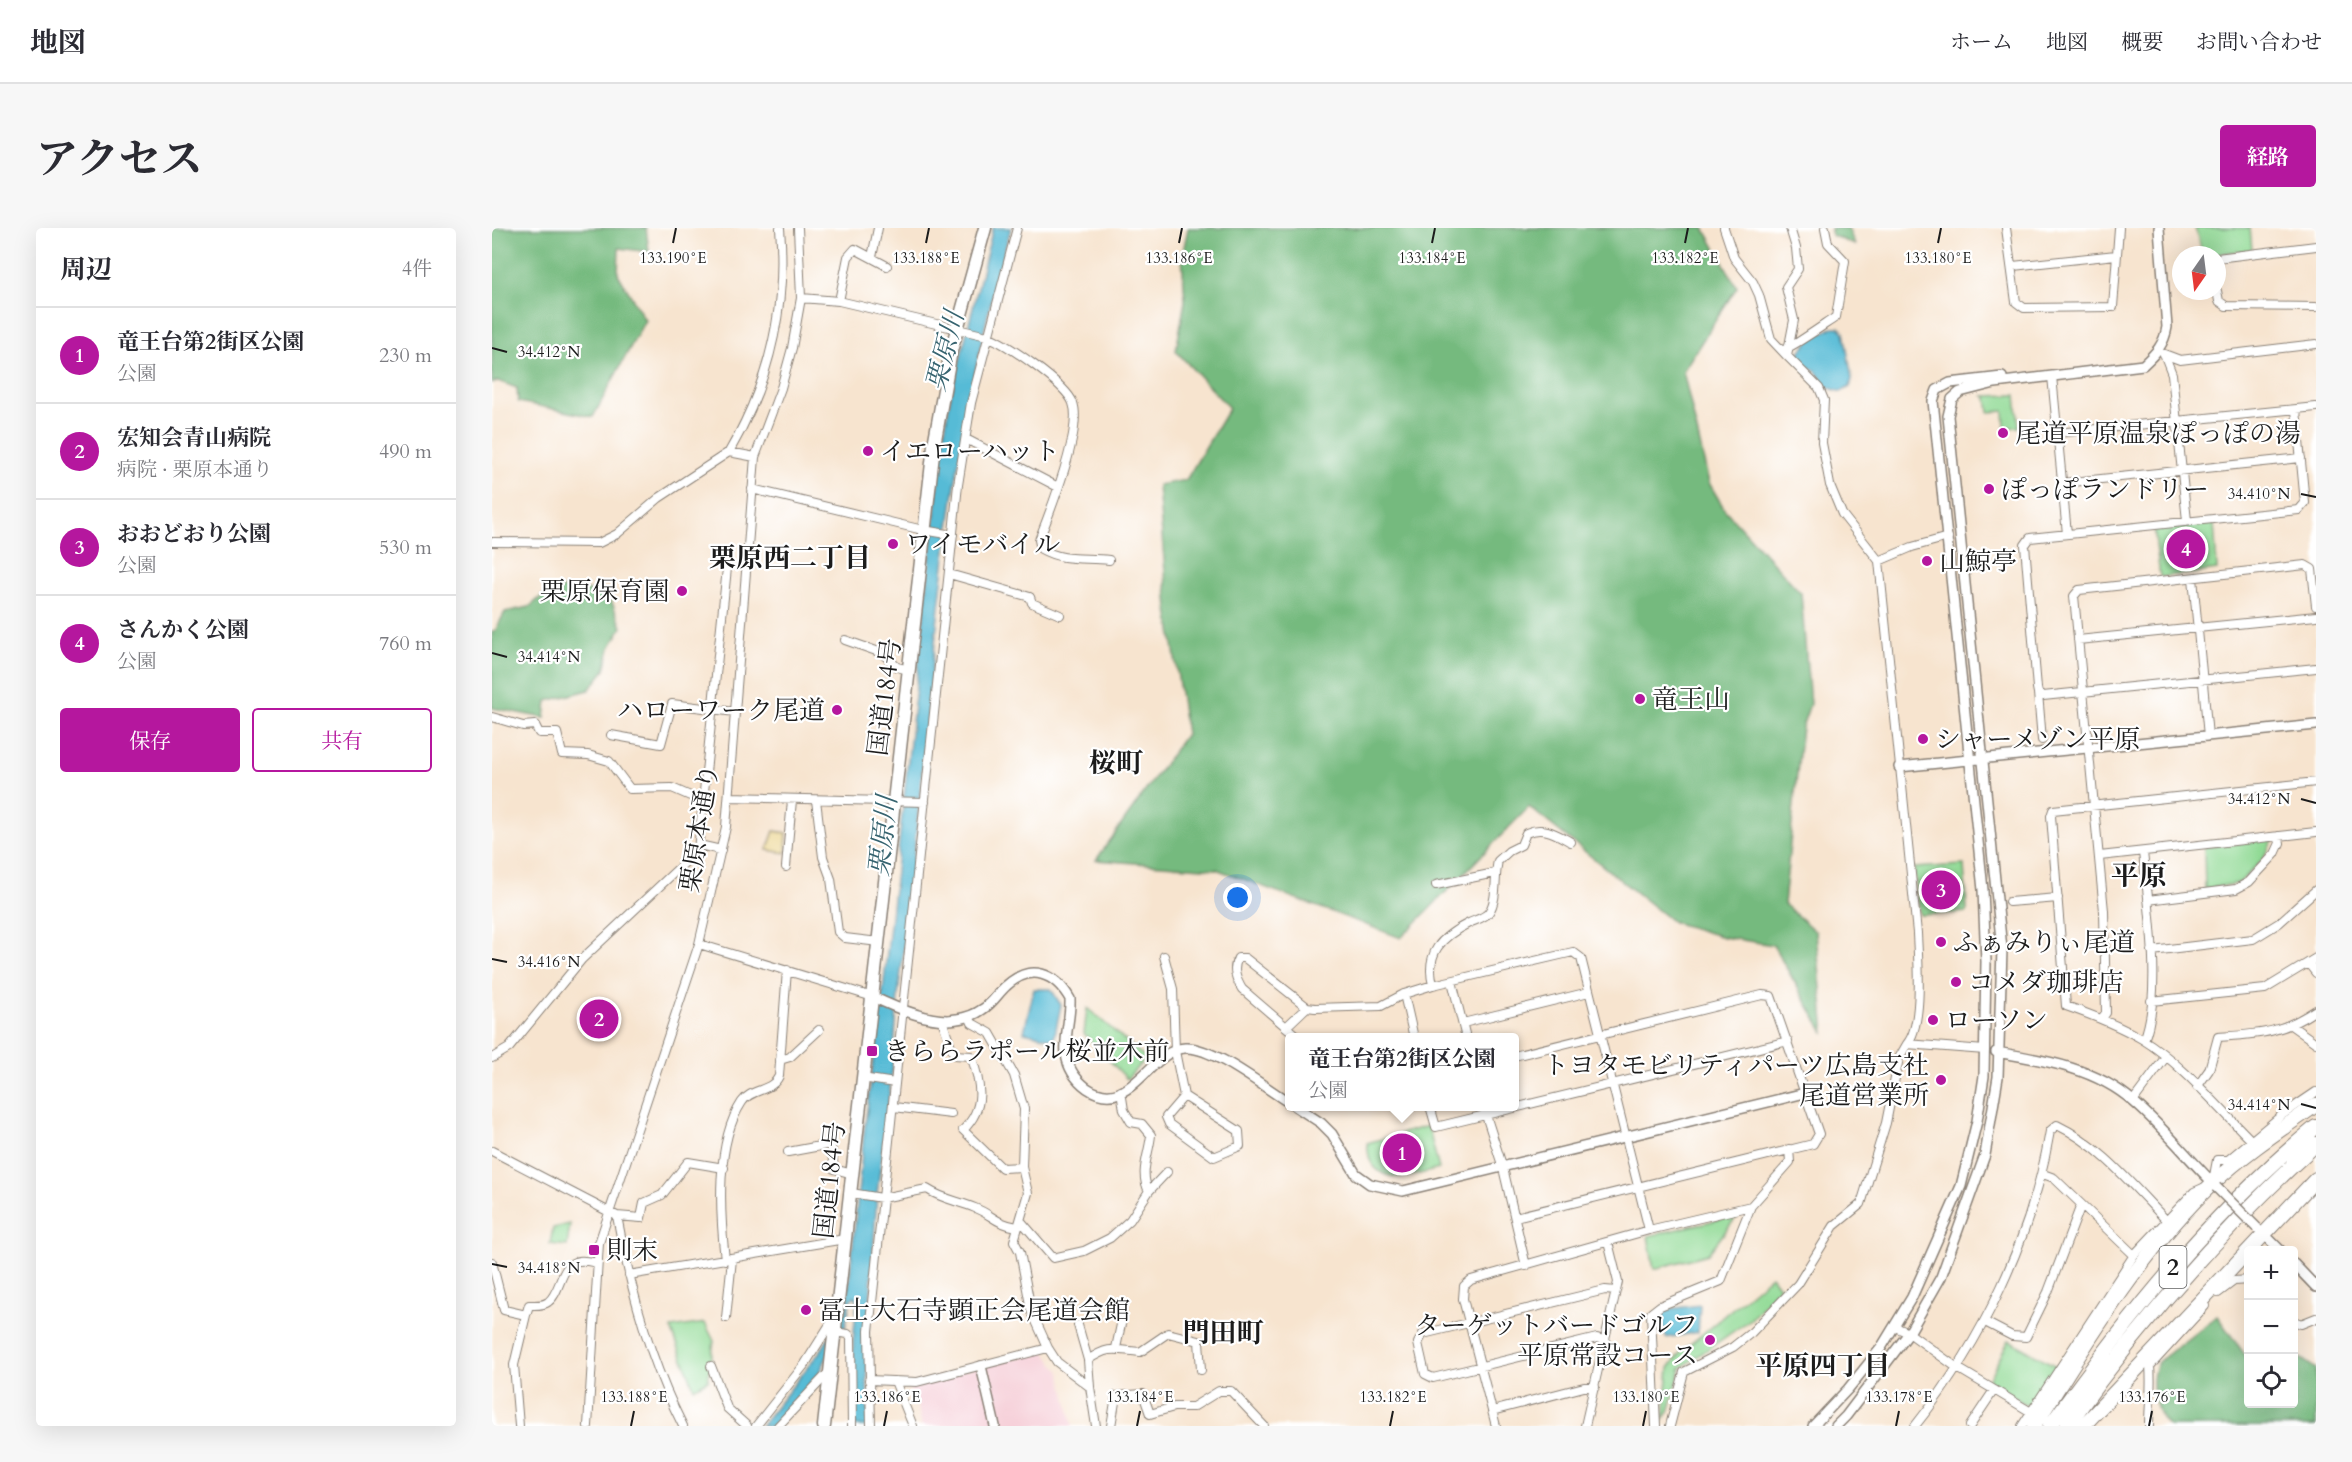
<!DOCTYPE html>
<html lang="ja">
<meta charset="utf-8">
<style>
body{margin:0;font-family:Cardo,"Noto Serif JP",serif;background:#f7f7f7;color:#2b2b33}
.controls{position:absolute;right:18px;bottom:18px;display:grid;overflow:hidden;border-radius:6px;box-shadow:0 6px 24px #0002}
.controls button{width:54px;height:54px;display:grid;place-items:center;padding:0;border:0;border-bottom:2px solid #e1e1e2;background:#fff;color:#2b2b33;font:30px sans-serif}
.compass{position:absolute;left:1680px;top:18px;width:54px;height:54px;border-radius:50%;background:#fff;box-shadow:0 6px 24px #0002;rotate:194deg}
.you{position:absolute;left:746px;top:670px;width:21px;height:21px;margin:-15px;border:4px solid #fff;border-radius:50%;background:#1a73e8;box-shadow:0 0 0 9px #1a73e833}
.badge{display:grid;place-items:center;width:39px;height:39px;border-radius:50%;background:#b5179e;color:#fff;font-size:20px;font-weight:700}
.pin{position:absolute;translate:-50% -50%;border:3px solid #fff;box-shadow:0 2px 6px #0006}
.popup{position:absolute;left:793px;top:805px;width:234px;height:78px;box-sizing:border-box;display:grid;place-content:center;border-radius:6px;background:#fff;filter:drop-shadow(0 2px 4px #0005);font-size:20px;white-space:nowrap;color:#7c7c81}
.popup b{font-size:22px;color:#2b2b33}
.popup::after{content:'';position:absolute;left:50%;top:100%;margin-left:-12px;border:12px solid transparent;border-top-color:#fff}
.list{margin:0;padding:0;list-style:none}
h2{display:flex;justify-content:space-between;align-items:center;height:78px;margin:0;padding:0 24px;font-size:26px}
h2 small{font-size:20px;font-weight:400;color:#7c7c81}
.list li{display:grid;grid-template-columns:39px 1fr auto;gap:18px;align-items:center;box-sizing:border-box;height:96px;padding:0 24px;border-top:2px solid #e1e1e2}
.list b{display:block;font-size:22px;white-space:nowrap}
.list p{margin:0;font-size:20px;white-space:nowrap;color:#7c7c81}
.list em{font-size:20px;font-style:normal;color:#7c7c81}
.actions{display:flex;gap:12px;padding:18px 24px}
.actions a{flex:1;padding:14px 0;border:2px solid #b5179e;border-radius:6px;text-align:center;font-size:21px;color:#b5179e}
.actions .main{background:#b5179e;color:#fff}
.icon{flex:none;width:33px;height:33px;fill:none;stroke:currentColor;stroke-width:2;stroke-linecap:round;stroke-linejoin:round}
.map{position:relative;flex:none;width:1824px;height:1198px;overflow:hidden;border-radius:6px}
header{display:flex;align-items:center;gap:36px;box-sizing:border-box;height:84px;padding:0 30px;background:#fff;border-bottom:2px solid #e1e1e2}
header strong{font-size:28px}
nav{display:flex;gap:33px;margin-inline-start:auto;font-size:21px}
.intro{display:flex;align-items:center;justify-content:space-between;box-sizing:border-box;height:144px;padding:0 36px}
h1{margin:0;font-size:42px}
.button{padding:15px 27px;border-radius:6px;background:#b5179e;color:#fff;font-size:21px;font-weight:700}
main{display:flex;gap:36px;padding:0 36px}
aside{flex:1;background:#fff;border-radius:6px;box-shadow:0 6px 24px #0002}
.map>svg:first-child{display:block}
.built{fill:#f6cfd8}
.green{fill:#91da95;stroke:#567b58;stroke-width:1.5}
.forest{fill:#74ba7e;stroke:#486b4d;stroke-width:1.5}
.sand{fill:#eeda9e;stroke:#857b5d;stroke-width:1.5}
.water{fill:#57bbd6;stroke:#3a6c79;stroke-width:1.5}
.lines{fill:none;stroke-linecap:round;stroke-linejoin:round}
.minor-casing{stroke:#8a8076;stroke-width:10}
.tertiary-casing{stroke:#8a8076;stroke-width:12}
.trunk-casing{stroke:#8a8076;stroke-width:15}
.motorway-casing{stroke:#8a8076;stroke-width:16}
.minor{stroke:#fff;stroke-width:8}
.tertiary{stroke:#fff;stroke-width:9}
.trunk{stroke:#fff;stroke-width:12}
.motorway{stroke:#fff;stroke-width:14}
.tertiary-bridge-casing{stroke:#8a8076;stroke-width:12;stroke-linecap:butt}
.tertiary-bridge{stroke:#fff;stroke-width:9}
.ticks{fill:none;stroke:#1c1c1c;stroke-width:2}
.poi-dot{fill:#b5179e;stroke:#fff;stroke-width:2}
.labels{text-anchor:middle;stroke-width:4.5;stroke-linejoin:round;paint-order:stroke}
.shield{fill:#fff;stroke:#606060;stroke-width:1.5}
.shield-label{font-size:24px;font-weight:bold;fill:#1c1c1c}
.poi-label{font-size:26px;fill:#1c1c1c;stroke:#fff;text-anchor:start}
.street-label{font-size:26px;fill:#1c1c1c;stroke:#fff}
.water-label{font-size:27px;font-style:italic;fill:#376470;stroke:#fff}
.neighbourhood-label{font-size:27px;font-weight:bold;fill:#1c1c1c;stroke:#fff}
.quarter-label{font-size:28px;font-weight:bold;fill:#1c1c1c;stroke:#fff}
.ticks-label{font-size:15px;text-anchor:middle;fill:#1c1c1c;stroke:#fff;stroke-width:4.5;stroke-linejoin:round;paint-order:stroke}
</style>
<header>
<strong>地図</strong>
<nav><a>ホーム</a><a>地図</a><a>概要</a><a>お問い合わせ</a></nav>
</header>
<div class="intro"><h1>アクセス</h1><a class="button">経路</a></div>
<main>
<aside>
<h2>周辺<small>4件</small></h2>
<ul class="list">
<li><span class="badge">1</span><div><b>竜王台第2街区公園</b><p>公園</p></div><em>230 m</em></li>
<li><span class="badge">2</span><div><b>宏知会青山病院</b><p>病院 · 栗原本通り</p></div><em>490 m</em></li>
<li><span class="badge">3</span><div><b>おおどおり公園</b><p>公園</p></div><em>530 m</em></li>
<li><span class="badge">4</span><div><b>さんかく公園</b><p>公園</p></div><em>760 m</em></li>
</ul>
<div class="actions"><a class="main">保存</a><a>共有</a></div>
</aside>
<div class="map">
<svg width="1824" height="1198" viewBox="0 0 1824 1198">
<rect width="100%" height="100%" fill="#fff"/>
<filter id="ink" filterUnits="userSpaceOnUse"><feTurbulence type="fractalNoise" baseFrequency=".0167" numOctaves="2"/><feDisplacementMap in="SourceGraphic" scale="12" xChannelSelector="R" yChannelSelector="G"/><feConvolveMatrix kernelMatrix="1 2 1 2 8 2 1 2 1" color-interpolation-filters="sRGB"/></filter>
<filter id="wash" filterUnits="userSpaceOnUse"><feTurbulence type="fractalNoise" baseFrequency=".008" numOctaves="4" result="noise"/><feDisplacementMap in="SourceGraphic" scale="24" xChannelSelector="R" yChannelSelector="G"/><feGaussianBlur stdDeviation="1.35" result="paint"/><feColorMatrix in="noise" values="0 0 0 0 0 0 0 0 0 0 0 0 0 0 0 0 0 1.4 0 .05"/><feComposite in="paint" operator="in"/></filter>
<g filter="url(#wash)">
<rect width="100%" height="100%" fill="#f7e4cf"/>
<!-- built -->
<path class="built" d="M552 1123 568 1143 581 1198H430L424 1172 415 1157Z"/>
<!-- green -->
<path class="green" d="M1703 0H1758L1760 22 1711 27Z
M1524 167 1527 199 1513 200 1512 183 1497 184 1495 170 1492 168Z
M1722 294 1725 342 1668 349 1662 301Z
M1782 610 1770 632 1747 655 1713 661 1712 619Z
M1472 637 1475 684 1428 687 1422 640Z
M595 780 654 830 635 851 592 806Z
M936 898 947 941C926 946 894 959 879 934 876 930 876 920 875 915Z
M1246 987 1216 1026 1162 1041 1156 1008Z
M78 996 75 1018 58 1016 61 1000Z
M1279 1048 1287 1059 1259 1091 1189 1140 1177 1184 1172 1191 1177 1140 1189 1124Z
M213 1095 222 1113 216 1152 202 1160 179 1100Z
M1517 1112 1564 1138 1539 1180 1496 1152Z"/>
<!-- forest -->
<path class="forest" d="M0 0H154L157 24 127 20 126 46 153 92 101 189 26 174 25 160 6 153 0 155Z
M696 0H1212L1245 59 1191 143 1217 255 1233 282 1309 365 1318 476 1310 499 1307 526 1292 676 1324 704 1333 806 1281 717 1231 709 1181 694 1037 579 909 710 724 641 604 632 694 506 676 381 666 257 694 252 737 180 684 123 693 73 690 28Z
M1339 0H1356L1363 17 1339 7Z
M72 360 116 365 130 399 118 420 113 442 97 462 55 473 53 490 0 480V404L3 403 13 384 37 379 54 365Z
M1725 1088 1756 1131V1176H1802V1126L1824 1141V1198H1677C1662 1186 1656 1150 1666 1134Z"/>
<!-- sand -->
<path class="sand" d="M282 603 295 605 294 625 275 622Z"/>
<!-- water -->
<path class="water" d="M501 0H519C444 249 439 511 406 768L401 836 385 966 375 1122 376 1198H363L361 1113 365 1073 363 1068 359 1071 353 1100 351 1099 327 1145 281 1198H269L330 1121 355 1077 372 904 391 762 450 220 458 171Z
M1341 99H1347L1352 104 1360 151 1358 159 1349 164 1335 159 1323 142 1310 137 1305 127 1319 111Z
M542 761H559L569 777 562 811 532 804Z
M1208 1077 1206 1104 1174 1110 1168 1082Z"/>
</g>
<g filter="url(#ink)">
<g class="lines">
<!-- minor casing -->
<g class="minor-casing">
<path id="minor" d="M1232 0 1242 30 1261 54 1267 67 1279 111 1295 128
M1298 0 1304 20 1306 41 1294 59 1302 92 1295 128 1327 160 1332 172 1330 215 1338 257 1350 286 1387 333
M1514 0 1524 74 1532 80 1621 79 1627 0
M380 29 386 0
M1725 30 1824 18
M1521 38 1624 27
M1725 63 1727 73 1734 78 1824 79
M309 70 347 73 495 108C515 116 574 156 581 175 591 202 558 284 547 312L549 321C572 334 592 329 617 332
M347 73 356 29 363 21 395 38
M1295 120C1299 120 1336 94 1344 89L1353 33 1336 15 1333 0
M1672 126 1688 132 1824 116
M1673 128 1680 146 1695 293
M1560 148 1575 306
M1804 182 1813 275 1807 282 1538 310 1533 317 1545 460 1546 465 1551 468 1824 440
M1565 205 1824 179
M474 211 566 259
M237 224C277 155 295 80 288 0
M1571 255 1809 230
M260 261 431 302 461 307
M0 314 107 315 125 306 167 270 237 224 263 229
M457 346 538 369 540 375 568 387
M1701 350 1716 508
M353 412 390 425 405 439 417 442
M1586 412 1824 388
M1546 465 1550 512
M0 489 31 498 43 497 47 505H65L70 526 96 527 117 533 138 561 180 560 212 574
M119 507 169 516 180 476 243 484
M237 569 433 574
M324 572 331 629 339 651 346 704 353 710 387 714
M207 617 229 622
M1651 624C1656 675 1671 765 1652 812
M1608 628 1824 604
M294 639 300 572
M944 657 1003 645
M1656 672 1744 661 1757 654 1783 626 1788 615 1786 608
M1517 674 1566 670
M207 716 381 769
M1660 723 1761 711 1787 695 1824 662
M672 728 681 761 683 823 692 868 747 903 748 918 722 929 677 896 674 889 692 868
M1817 736 1824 745
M960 753 974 810
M941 757C933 725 949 709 977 695 983 692 993 690 997 684 1006 671 1002 648 1006 633L1017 623 1029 617 1034 605C1051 597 1064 606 1079 614
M912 766 922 810
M1659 773 1773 761 1824 730
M477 788 480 795 498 805 522 847 532 881 530 939 536 965 522 1013 528 1024 539 1082 556 1120 565 1134 598 1159 604 1198
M1610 790 1614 785 1612 683 1582 368 1587 362 1813 337 1820 341 1824 378
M450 792 462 827 479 828C489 855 494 880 471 902L510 940 530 939
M971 795 1097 764
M1800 798 1824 815
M794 799 815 779
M807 810 750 761C744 751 740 741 746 730H753L815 779 823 780 889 778 912 766 941 757 1081 724 1089 730 1157 1002
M1415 816C1432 796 1426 732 1425 705L1387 333 1420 319 1456 309
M1022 828 1270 767 1279 768 1327 906 1321 916 1023 989
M0 830 17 820 90 731 206 622 235 340
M288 832 298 829 327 802
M370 850 403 855
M1705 859 1717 842 1726 809C1768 806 1788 806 1824 782
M629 863 632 882 639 894 650 896 659 907C657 927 647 945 657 963
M1641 873 1673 830
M938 878 944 899 1296 813
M991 878 1011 940 1034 1038
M402 879 459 886
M1759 912C1728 881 1687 833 1650 811 1626 797 1600 787 1574 778L1559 588 1561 582 1824 554
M0 923 125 988 149 990 152 975 170 967 196 934 232 940
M296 924 339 916 342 941 361 946
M1551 946 1562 950 1642 1027
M1721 953 1725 932H1736L1790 887 1824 864
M359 965 390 970 435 961C450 971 466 973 483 980 501 987 502 995 525 999
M125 988C138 1060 158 1133 191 1198
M529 993 561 1030 592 1023 618 1010 638 992 657 963 675 944
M233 1032C228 985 223 915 250 874 259 860 280 864 287 848L295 742
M0 1034 12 1082 34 1087 22 1137 27 1198
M137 1047 353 1011
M1726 1065 1742 1053 1756 1052
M34 1087 37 1077C43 1077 51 1078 56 1074 69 1065 68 1035 87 1033 93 1032 100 1034 106 1035
M234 1090 240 1031
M1802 1093 1809 1096 1824 1090
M1493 1094 1520 1108 1534 1109 1556 1064 1589 977
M586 1097 596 1132
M1403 1099 1417 1105 1464 1139 1539 1184
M342 1104 356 1106 359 1110 360 1198
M1114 1113 1105 1110 941 1150 933 1146 926 1115 931 1106 1113 1062 1124 1063
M624 1120 631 1087
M219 1138 235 1180 255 1198
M377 1152 425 1154 556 1120
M403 1153 421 1198
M598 1159 596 1132C618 1117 623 1122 648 1124L676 1105 707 1113 709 1142
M1000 1183 1092 1159H1103
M96 1198 107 1015 207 716 234 599 263 229 289 160 300 120 309 70 306 0
M264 1198 313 1136 342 1090
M286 1198 337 1144
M379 1198 377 1103 466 257 479 175 525 0
M619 1198 624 1168 651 1166 658 1186 682 1179H701L727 1163H739L772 1198
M1004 1198 971 1071 972 1058 979 1052 1157 1002 1259 978 1298 934 1297 921
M1093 1198 1126 1054 1116 1014
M1164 1198 1159 1085 1168 1078 1229 1053 1259 978
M1178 1198 1192 1144 1241 1119 1260 1104 1306 1056 1342 998 1369 976 1394 895 1407 830 1415 816 1493 822
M1423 1198C1491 1113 1540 1010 1558 903L1565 897C1609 918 1640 957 1674 992
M1478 1198 1502 1162
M1530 1198 1642 1027 1702 964 1711 960
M1657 1198C1657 1177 1660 1159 1658 1138L1713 1078"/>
</g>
<!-- tertiary casing -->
<g class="tertiary-casing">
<path id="tertiary" d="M1407 539 1824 497
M381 769C404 780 440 796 465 791 474 790 484 786 491 781 501 775 506 765 514 758 539 735 563 745 578 771 579 789 572 808 574 826 576 841 583 851 595 860 638 889 657 822 693 820 721 818 773 860 798 875
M1504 824C1552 832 1604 840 1642 874 1671 899 1696 930 1723 957
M803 878 829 895 840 906 864 946 878 956 911 963 1313 865
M1769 1003 1788 1022
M1802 1036 1824 1059
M489 1138 503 1198
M1321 1198 1356 1161 1389 1120 1420 1069 1469 958 1485 893 1492 848 1494 734 1491 662 1441 173 1445 162 1458 155 1510 149
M1344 1198 1354 1188 1417 1105 1449 1049 1493 927 1506 849 1510 721 1456 188 1460 171 1468 164 1503 155 1651 137C1664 125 1672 117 1675 99L1667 0"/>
</g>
<!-- trunk casing -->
<g class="trunk-casing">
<path id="trunk" d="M332 1198 442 217 459 123 493 0"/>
</g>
<!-- motorway casing -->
<g class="motorway-casing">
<path id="motorway" d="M1542 1198C1594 1115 1650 1022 1721 955 1753 925 1788 902 1824 877
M1558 1198C1636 1089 1720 984 1824 899
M1575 1198C1648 1095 1730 1001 1824 916
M1591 1198 1824 951"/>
</g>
<!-- minor -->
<use href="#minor" class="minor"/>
<!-- tertiary -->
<use href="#tertiary" class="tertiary"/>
<!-- trunk -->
<use href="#trunk" class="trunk"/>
<!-- motorway -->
<use href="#motorway" class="motorway"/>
<!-- tertiary-bridge casing -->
<g class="tertiary-bridge-casing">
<path id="tertiary-bridge" d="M1724 959 1765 1000"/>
</g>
<!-- tertiary-bridge -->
<use href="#tertiary-bridge" class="tertiary-bridge"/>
</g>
</g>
<!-- ticks -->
<path class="ticks" d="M181 15 184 0M434 15 437 0M687 15 690 0M940 15 943 0M1193 15 1196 0M1446 15 1449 0M0 120 15 124M1809 266 1824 269M0 425 15 429M1809 571 1824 575M0 731 15 734M1809 876 1824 880M0 1036 15 1039M139 1198 142 1183M392 1198 395 1183M645 1198 648 1183M898 1198 901 1183M1151 1198 1154 1183M1404 1198 1407 1183M1657 1198 1660 1183"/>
<!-- markers -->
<g class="poi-dot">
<circle cx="1511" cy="205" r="6"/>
<circle cx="376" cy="223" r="6"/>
<circle cx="1497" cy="261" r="6"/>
<circle cx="401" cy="316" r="6"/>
<circle cx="1435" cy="333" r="6"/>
<circle cx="190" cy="363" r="6"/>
<circle cx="1148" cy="471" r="6"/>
<circle cx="345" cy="482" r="6"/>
<circle cx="1431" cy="511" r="6"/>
<circle cx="1449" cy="714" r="6"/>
<circle cx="1464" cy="754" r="6"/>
<circle cx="1441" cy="792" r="6"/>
<rect x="374" y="817" width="12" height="12" rx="3"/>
<circle cx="1449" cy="852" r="6"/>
<rect x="96" y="1016" width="12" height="12" rx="3"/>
<circle cx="314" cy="1082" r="6"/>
<circle cx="1218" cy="1112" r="6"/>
</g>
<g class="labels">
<!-- shield labels -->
<rect class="shield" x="1667.5" y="1018" width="27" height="42" rx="4.5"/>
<g class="shield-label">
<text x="1681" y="1047">2</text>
</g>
<!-- poi labels -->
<g class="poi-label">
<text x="1523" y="214">尾道平原温泉ぽっぽの湯</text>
<text x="388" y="232">イエローハット</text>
<text x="1509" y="270">ぽっぽランドリー</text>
<text x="413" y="325">ワイモバイル</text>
<text x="1447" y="342">山鯨亭</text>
<text x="178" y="372" text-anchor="end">栗原保育園</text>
<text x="1160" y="480">竜王山</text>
<text x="333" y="491" text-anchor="end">ハローワーク尾道</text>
<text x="1443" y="520">シャーメゾン平原</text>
<text x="1461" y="723">ふぁみりぃ尾道</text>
<text x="1476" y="763">コメダ珈琲店</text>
<text x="1453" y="801">ローソン</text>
<text x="392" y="832">きららラポール桜並木前</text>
<text x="1437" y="846" text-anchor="end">トヨタモビリティパーツ広島支社<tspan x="1437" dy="30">尾道営業所</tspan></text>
<text x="114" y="1031">則末</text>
<text x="326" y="1091">冨士大石寺顕正会尾道会館</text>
<text x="1206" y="1106" text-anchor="end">ターゲットバードゴルフ<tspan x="1206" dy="30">平原常設コース</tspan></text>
</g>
<!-- street labels -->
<g class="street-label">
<text transform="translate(392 469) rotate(-83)" y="9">国道184号</text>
<text transform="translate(207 600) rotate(-81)" y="9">栗原本通り</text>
<text transform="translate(337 952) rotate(-84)" y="9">国道184号</text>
</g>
<!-- water labels -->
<g class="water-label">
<text transform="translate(453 123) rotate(-76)" y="9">栗原川</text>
<text transform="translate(391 608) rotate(-84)" y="9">栗原川</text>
</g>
<!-- neighbourhood labels -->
<g class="neighbourhood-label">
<text x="298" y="339">栗原西二丁目</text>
<text x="624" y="544">桜町</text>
<text x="731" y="1114">門田町</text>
<text x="1331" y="1147">平原四丁目</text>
</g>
<!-- quarter labels -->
<g class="quarter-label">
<text x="1647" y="657">平原</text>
</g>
</g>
<g class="ticks-label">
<text x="181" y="35">133.190°E</text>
<text x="434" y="35">133.188°E</text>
<text x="687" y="35">133.186°E</text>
<text x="940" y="35">133.184°E</text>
<text x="1193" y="35">133.182°E</text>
<text x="1446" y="35">133.180°E</text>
<text x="57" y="129">34.412°N</text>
<text x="1767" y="271">34.410°N</text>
<text x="57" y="434">34.414°N</text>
<text x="1767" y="576">34.412°N</text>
<text x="57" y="739">34.416°N</text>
<text x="1767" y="882">34.414°N</text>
<text x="57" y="1045">34.418°N</text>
<text x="142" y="1174">133.188°E</text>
<text x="395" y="1174">133.186°E</text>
<text x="648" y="1174">133.184°E</text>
<text x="901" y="1174">133.182°E</text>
<text x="1154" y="1174">133.180°E</text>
<text x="1407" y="1174">133.178°E</text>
<text x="1660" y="1174">133.176°E</text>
</g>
</svg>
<div class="controls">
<button>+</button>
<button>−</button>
<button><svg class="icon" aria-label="locate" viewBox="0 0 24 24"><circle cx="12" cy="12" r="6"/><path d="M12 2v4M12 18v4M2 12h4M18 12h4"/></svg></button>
</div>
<svg class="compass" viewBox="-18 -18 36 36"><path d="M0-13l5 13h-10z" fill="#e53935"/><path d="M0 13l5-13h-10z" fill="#7c7c81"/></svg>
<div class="you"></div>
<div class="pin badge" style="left:910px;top:925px">1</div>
<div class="popup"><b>竜王台第2街区公園</b>公園</div>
<div class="pin badge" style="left:107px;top:791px">2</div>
<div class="pin badge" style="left:1449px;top:662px">3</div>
<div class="pin badge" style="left:1694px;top:321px">4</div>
</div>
</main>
